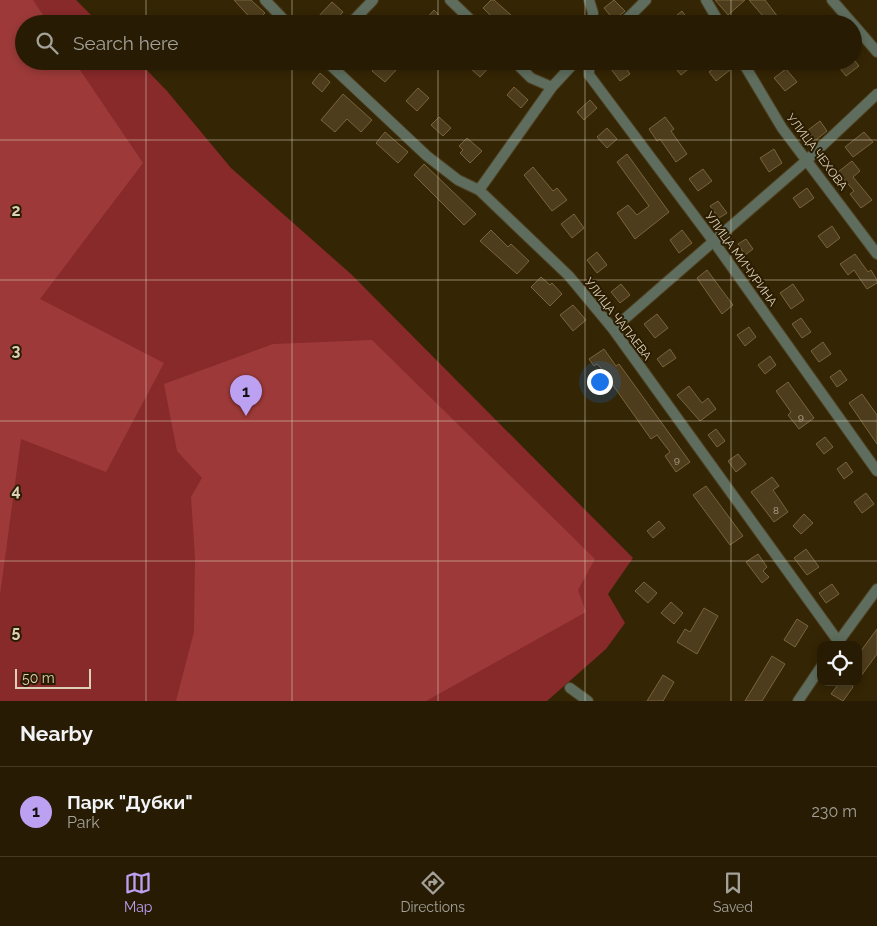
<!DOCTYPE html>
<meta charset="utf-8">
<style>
body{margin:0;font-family:Raleway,sans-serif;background:#332912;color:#f1f3f6}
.controls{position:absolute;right:15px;bottom:15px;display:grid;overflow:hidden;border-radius:10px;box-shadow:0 2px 8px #0003}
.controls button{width:45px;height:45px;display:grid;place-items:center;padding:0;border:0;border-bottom:1px solid #433a25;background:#271c03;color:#f1f3f6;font:25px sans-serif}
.scale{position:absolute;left:15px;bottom:12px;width:76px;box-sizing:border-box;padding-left:5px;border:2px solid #dcd0ba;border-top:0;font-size:14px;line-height:18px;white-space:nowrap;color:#dcd0ba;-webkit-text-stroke:4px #2a1c00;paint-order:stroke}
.you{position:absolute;left:599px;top:381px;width:18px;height:18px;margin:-12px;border:4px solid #fff;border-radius:50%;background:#1a73e8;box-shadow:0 0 0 8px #1a73e833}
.badge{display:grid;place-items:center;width:32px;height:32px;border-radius:50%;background:#bca0f2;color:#111;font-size:16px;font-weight:700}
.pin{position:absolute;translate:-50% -41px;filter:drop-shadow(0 1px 2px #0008)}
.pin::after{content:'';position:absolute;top:26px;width:18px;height:15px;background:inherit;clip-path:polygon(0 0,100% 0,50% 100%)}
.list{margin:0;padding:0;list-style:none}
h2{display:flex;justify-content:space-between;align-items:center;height:65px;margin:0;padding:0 20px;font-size:21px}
h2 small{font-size:16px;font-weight:400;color:#a4a19a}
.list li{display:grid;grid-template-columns:32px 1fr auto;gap:15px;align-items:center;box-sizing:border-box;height:90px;padding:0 20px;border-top:1px solid #433a25}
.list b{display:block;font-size:19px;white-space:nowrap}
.list p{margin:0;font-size:16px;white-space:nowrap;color:#a4a19a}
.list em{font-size:16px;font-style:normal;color:#a4a19a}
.icon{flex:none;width:28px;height:28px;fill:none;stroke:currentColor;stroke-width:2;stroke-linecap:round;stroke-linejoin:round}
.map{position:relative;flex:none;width:877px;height:701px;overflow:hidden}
.search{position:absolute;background:#271c03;box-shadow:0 2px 8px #0003;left:15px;right:15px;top:15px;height:55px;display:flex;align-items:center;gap:12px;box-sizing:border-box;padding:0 18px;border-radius:28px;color:#a4a19a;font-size:19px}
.sheet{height:155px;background:#271c03}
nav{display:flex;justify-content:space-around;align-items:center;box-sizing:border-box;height:70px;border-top:1px solid #433a25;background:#271c03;font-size:14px;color:#a4a19a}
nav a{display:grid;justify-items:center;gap:2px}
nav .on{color:#bca0f2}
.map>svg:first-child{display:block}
.green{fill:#88292a}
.forest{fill:#9d3a39}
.building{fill:#4d3d1c;stroke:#7a653a}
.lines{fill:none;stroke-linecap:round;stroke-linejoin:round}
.minor-casing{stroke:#4f4021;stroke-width:12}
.tertiary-casing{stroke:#4f4021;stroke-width:12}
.minor{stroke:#5e6d5d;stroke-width:10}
.tertiary{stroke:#5e6d5d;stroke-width:10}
.grid{fill:none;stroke:#dcd0ba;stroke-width:1;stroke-opacity:0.55}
.labels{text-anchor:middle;stroke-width:4;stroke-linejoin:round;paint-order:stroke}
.number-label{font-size:10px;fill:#b8ab92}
.street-label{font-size:12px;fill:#dcd0ba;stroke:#2a1c00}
.grid-label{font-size:16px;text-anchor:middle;font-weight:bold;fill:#dcd0ba;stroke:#2a1c00;stroke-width:4;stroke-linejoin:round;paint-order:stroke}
</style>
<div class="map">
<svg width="877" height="701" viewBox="0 0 877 701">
<rect width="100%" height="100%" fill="#342504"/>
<!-- green -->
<path class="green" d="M0 0H76L100 24H24V61H138L167 91 231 168 351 274 633 558 608 594 625 623 606 649 547 701H0Z"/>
<!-- forest -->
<path class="forest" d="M0 0H33L49 24H24V61H74L143 163 40 299 164 363 106 472 21 439 0 595Z
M372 340 595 559 578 590 586 612 426 701H176L194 632 195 558 191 497 202 478 177 451 164 384 273 344Z"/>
<!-- building -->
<path class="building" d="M234 0H251L265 13 255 23Z
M491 0H494L511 15 503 24H499L483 8Z
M614 0 625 11 614 20 604 8Z
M715 0H745L728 15Z
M749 0H765L778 17 765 24 761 18 763 16Z
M332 2 343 12 332 24H323L317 18Z
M434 10 448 24H429L425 20Z
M682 11 691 24H676L672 19Z
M381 61H388L396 70 385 82 372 71Z
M476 61H487L491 65 480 77 470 68Z
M621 61 630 74 620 81 611 69Z
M680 61H698L681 75 674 66Z
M723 61 730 70 716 81 709 72Z
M845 61H855L859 66 846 76 838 66Z
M786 69 797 82 785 91 774 78Z
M320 73 330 82 322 92 312 83Z
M514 87 528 100 521 108 507 95Z
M418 88 429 98 417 111 406 101Z
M343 94 372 120 361 132 347 119 335 132 321 120Z
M590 100 597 108 584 120 577 112Z
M439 117 451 128 443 136 431 125Z
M665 117 674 129 671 131 687 154 676 162 660 139 657 141 649 129Z
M820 121 827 131 811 144 803 134Z
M607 128 617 139 607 148 597 137Z
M385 132 408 152 398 163 376 143Z
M864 132 873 142 853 157 845 147Z
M467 138 482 151 470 163 460 153 463 150 459 146Z
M774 149 782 163 769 172 760 158Z
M627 154 669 212 635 239 617 213 628 205 637 215 649 206 617 162Z
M852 161 860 171 853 177 872 200 861 208 850 194 854 191 838 172Z
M424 164 476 214 464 225 414 175Z
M533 167 553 191 557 188 567 200 552 211 524 175Z
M703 169 712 181 698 191 689 179Z
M807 188 814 198 800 208 793 198Z
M718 201 727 213 719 218 710 206Z
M574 214 584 228 572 238 561 224Z
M832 226 840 238 827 248 818 236Z
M491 230 508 247 511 244 529 261 517 274 480 241Z
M682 230 692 243 679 253 670 240Z
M746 239 753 249 745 255 738 244Z
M597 252 607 265 597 273 587 260Z
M855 254 868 272 871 270 877 280V283L867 289 854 270 848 275 840 264Z
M707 270 733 305 722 314 697 278Z
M541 277 550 285 552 283 562 294 550 306 531 287Z
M621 284 630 295 620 303 611 292Z
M793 284 804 300 791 309 780 293Z
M573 305 586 320 573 331 560 315Z
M657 314 668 328 655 338 644 324Z
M801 318 811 332 802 338 792 324Z
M749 327 756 337 745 346 737 335Z
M823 342 831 354 819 362 811 351Z
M604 349 616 366 619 364 690 462 676 472 665 456 670 452 657 435 651 439 600 367 597 364 594 366 589 359Z
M670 349 676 358 663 367 657 359Z
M770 356 776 365 765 374 758 365Z
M840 370 847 380 837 387 830 377Z
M788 382 814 418 799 429 788 415 791 412 776 391Z
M689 386 702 403 708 398 716 409 700 421 677 395Z
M862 394 877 415V444L849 403Z
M716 429 725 441 717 447 708 435Z
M825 437 833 447 824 454 816 444Z
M738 454 746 464 736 472 728 461Z
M846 462 853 472 844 479 837 469Z
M772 477 779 486 773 490 788 512 774 522 751 492Z
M706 486 743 536 730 545 693 495Z
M866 493 874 504 862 513 854 502Z
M804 514 813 523 801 534 793 526Z
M659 521 665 528 653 538 647 531Z
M806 549 819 567 807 575 794 558Z
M758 554 767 567 763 571 769 577 762 583 746 562Z
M644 582 657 593 648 603 635 591Z
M832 584 839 594 826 603 819 593Z
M671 602 683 613 674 624 661 613Z
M704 608 718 616 697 654 677 642 685 629 690 632Z
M797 619 808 626 795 647 784 640Z
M877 629V654L858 680V655Z
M772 656 785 664 762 701H745Z
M663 675 674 682 663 701H647Z
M840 682H847L853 687 843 701 831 694Z"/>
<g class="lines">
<!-- minor casing -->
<g class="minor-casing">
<path id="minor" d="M265 0 288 24
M450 0 475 24
M706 0 720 24
M832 0 853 24
M350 24 373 0
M622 24 646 0
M853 24 877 52
M326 61 427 156 458 180 479 190 569 276 613 329 838 641
M514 61 531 78 552 87
M742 61 782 128 877 254
M479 190 552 87 576 61
M613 329 807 160 877 94
M570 688 588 701"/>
</g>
<!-- tertiary casing -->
<g class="tertiary-casing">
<path id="tertiary" d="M589 0 593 13 592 24
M589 61V75L714 242 877 471
M836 645 877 589
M798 701 821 667"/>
</g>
<!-- minor -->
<use href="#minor" class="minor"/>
<!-- tertiary -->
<use href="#tertiary" class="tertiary"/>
</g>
<!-- grid -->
<path class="grid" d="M146 0V24M292 0V24M438 0V24M585 0V24M731 0V24M146 61V701M292 61V701M438 61V701M585 61V701M731 61V701M0 140H877M0 280H877M0 421H877M0 561H877"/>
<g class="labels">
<!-- number labels -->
<g class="number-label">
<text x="801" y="420">9</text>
<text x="677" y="463">9</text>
<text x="776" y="514">8</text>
</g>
<!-- street labels -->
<g class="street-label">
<text transform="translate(817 152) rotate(53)" y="4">УЛИЦА ЧЕХОВА</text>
<text transform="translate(741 259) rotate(54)" y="4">УЛИЦА МИЧУРИНА</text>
<text transform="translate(618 319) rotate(52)" y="4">УЛИЦА ЧАПАЕВА</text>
</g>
</g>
<g class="grid-label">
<text x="16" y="216">2</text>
<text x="16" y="356">3</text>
<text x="16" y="496">4</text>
<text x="16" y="637">5</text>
</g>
</svg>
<div class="controls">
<button><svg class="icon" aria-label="locate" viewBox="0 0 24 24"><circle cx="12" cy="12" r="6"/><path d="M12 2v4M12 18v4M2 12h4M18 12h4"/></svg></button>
</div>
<div class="scale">50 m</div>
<div class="you"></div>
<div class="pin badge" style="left:246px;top:416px">1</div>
<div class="search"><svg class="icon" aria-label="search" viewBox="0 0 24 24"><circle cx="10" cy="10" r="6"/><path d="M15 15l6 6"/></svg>Search here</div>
</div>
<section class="sheet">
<h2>Nearby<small></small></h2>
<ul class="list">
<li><span class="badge">1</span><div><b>Парк &quot;Дубки&quot;</b><p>Park</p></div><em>230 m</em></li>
</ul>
</section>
<nav>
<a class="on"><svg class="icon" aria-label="map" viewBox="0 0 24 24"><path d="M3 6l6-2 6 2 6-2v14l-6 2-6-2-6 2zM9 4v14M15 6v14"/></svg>Map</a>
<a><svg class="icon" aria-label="directions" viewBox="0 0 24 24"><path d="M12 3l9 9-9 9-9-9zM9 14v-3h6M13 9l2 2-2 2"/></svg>Directions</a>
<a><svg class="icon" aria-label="saved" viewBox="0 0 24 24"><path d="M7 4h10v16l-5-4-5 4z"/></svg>Saved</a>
</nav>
